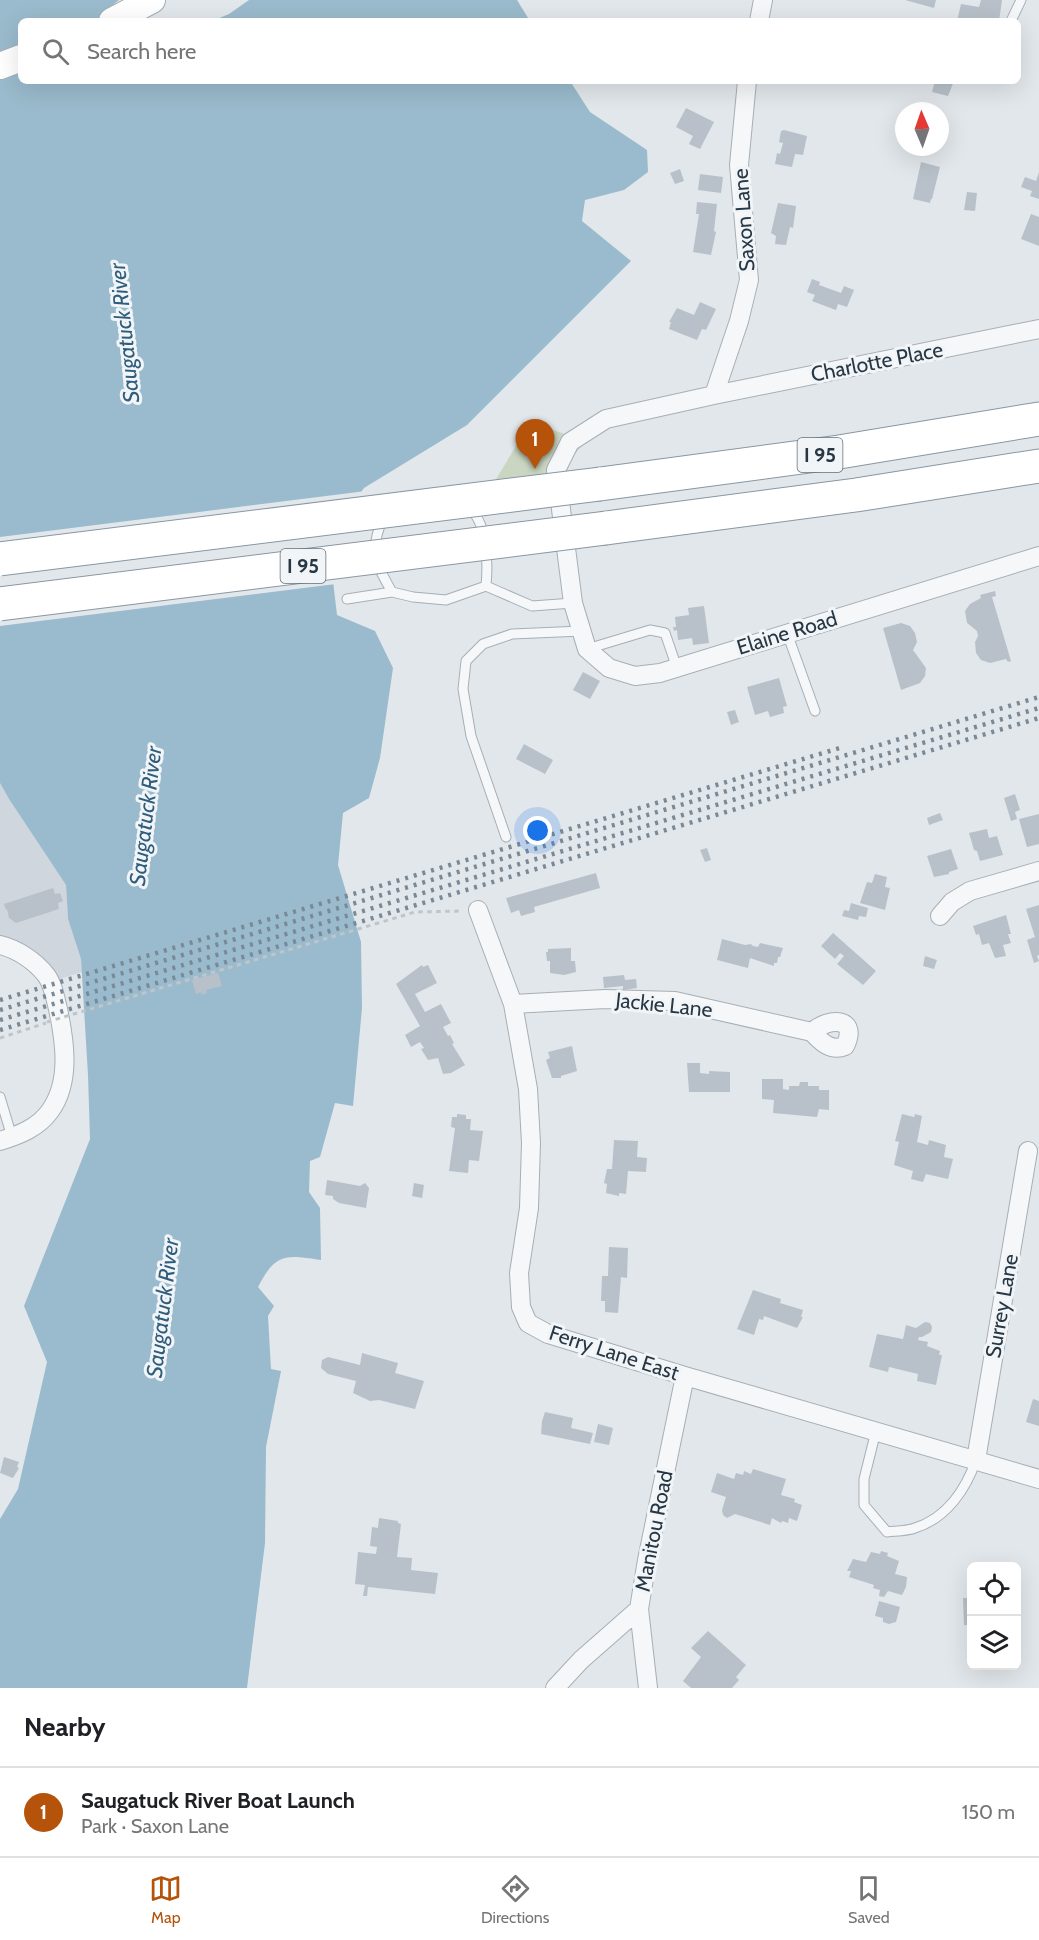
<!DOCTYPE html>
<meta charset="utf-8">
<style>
body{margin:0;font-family:Cabin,sans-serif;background:#f2f2f2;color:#202124}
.controls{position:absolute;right:18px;bottom:18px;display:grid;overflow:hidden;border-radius:9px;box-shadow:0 6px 24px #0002}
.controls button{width:54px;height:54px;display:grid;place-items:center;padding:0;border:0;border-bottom:2px solid #e0e0e0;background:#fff;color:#202124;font:30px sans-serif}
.compass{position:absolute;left:895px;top:102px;width:54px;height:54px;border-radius:50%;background:#fff;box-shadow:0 6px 24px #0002;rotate:358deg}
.you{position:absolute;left:538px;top:831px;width:21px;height:21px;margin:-15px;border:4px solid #fff;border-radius:50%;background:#1a73e8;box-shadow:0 0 0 9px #1a73e833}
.badge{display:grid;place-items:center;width:39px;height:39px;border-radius:50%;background:#b45309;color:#fff;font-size:20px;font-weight:700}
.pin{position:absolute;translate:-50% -50px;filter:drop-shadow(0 2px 3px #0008)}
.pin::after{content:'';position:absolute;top:32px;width:21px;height:18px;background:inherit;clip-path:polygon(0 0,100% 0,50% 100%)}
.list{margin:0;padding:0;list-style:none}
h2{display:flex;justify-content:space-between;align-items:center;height:78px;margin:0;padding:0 24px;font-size:26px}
h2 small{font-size:20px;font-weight:400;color:#757577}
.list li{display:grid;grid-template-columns:39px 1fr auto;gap:18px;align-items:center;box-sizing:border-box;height:90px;padding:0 24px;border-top:2px solid #e0e0e0}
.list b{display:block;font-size:22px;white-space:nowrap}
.list p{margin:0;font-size:20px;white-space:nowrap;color:#757577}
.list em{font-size:20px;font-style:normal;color:#757577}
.icon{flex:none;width:33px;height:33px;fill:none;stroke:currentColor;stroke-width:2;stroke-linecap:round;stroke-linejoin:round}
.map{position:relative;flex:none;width:1039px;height:1688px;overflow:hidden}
.search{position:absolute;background:#fff;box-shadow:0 6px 24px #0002;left:18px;right:18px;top:18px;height:66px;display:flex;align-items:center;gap:15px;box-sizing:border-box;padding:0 21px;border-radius:9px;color:#757577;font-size:22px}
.sheet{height:168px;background:#fff}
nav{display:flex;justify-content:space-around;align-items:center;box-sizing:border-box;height:84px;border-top:2px solid #e0e0e0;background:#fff;font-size:16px;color:#757577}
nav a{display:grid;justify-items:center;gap:3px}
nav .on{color:#b45309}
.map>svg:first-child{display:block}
.built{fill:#cfd6dd}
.green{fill:#cad6c2}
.water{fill:#9abbcd}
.pier{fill:#e2e7eb}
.building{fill:#b8c1c9}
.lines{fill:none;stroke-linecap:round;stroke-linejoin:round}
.lane-casing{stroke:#a6afb6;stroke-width:11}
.street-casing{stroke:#a6afb6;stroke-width:20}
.secondary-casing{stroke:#a6afb6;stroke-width:28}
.highway-casing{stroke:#8897a3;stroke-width:35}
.path{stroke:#c0c5ca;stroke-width:3;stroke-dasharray:4.5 4.5;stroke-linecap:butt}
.lane{stroke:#f5f7f9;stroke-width:9}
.street{stroke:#f5f7f9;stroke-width:18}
.secondary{stroke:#fff;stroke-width:26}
.highway{stroke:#fff;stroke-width:33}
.rail{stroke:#7a8996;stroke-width:4.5;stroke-dasharray:3 6;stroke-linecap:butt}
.highway-bridge-casing{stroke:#8897a3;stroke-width:35;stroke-linecap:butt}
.path-bridge{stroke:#c0c5ca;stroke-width:3;stroke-dasharray:4.5 4.5;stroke-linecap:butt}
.highway-bridge{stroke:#fff;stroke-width:33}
.labels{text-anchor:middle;stroke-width:6;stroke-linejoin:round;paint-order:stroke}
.shield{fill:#f2f5f8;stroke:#65707a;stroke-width:1.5}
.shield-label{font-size:20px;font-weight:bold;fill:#283744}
.street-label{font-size:21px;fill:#283744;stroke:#f2f5f8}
.water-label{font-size:22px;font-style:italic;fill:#2f5d7c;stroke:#f2f5f8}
</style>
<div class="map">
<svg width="1039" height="1688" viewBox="0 0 1039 1688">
<rect width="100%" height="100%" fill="#e2e7eb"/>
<!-- built -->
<path class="built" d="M0 783 9 799 66 885 68 919 81 959 82 972 50 982 0 945Z"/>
<!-- green -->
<path class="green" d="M532 423 586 441 573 456 560 488 495 481 516 446Z"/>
<!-- water -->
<path class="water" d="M0 0H119L114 4 123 21H21V81H570L590 112 647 150 648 172 624 190 585 200 582 221 631 261 467 425 364 488 328 539 337 615 375 631 393 668 380 758 369 798 343 813 338 865 361 942 362 1008 353 1106 335 1103 320 1157 310 1161 309 1192 320 1208 321 1260C286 1255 276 1252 258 1287L274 1306 268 1316 271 1369 281 1371 266 1447 265 1543 247 1688H0V1519L18 1489 47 1362 24 1306 90 1139 88 1075 81 959 68 919 66 885 9 799 0 783Z
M249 0H517L530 21H212L229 14Z"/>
<!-- pier -->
<path class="pier" d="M366 491 332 540 336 584 0 626V537Z"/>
<!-- building -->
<path class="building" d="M905 0H936L934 8Z
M981 0H1002L999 21H957L961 4 979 7Z
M935 81H954L948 96 932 92Z
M686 108 714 122 700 149 689 144 693 136 676 127Z
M784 130 807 136 803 155 795 154 792 167 775 164 777 153 780 154 783 143 779 142 781 131Z
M921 162 940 167 932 199H931L930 203 913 199Z
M680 169 684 181 675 184 670 173Z
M1039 172V199L1030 196 1032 191 1021 187 1025 177 1036 181Z
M700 174 723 177 721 193 698 190Z
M967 192 977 193 975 211 964 210Z
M697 202 717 204 714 231 716 232 711 255 693 252 699 214H696Z
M778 203 796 206 793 228 790 227 786 245 775 244 776 236 771 233Z
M1031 214 1039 217V246L1021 239Z
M812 279 820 282 819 285 841 293 844 286 854 290 847 307 838 304 836 310 833 309 812 301 815 295 807 292Z
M700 302 716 309 706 330 702 329 697 340 669 329 671 322H669L677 308 694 315Z
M995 591 996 596 992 597 1011 661 1008 662 1006 659 990 663 981 660 976 653 975 642 978 636 977 631 967 623 965 611 970 604 981 598 980 595Z
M704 606 709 643 693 645 692 638 678 640 677 630 674 631 673 627H676L675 617 689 615 688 608Z
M901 623 910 626 915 633 917 642 913 650 926 668 925 676 920 683 901 690 883 628Z
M583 672 600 681 590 699 573 690Z
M779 678 787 706 783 707 784 713 770 717 768 711 755 715 747 687Z
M735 710 739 722 731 725 727 712Z
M524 744 553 760 545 774 516 759Z
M1015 794 1020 810 1015 812 1017 819 1011 821 1004 798Z
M940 813 943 820 929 825 927 818Z
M1039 814V844L1027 847 1019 819Z
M987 829 989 838 997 836 1003 855 980 861 977 851 974 850 969 833Z
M707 848 711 860 705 862 700 850Z
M951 849 958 869 949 872V874L934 877 927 856Z
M596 873 600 888 534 907 535 912 521 916 519 910 511 913 506 898Z
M875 874 887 877 885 887 890 888 885 910 860 903 867 882 872 883Z
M53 888 55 894 60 893 63 901 58 903 59 909 16 923 9 918 7 909 6 910 4 904Z
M851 903 868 908 866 917 859 916 858 920 842 916 844 910 849 911Z
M1039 905V955L1037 956 1039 961 1034 963 1027 940 1035 937 1026 909Z
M1006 915 1011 934H1008L1011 943 1003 945 1006 956 995 958 989 943 982 945 979 934 976 935 973 926Z
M833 933 876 971 863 985 837 964 844 956 840 953 835 959 821 946Z
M722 939 745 945 751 944 753 946 758 947 760 943 783 948 780 957H778L777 963H774V966L750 958 748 968 717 960Z
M571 948V961H575L576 972 564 975 550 973V961H547L546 952H548V949Z
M925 956 937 960 934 969 923 966Z
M422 965 423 967 428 965 437 983 415 994 425 1012 441 1004 451 1023 443 1027 448 1036 450 1035 454 1043 452 1044 465 1065 451 1073 443 1074 438 1058 428 1060 421 1049 424 1048 420 1042 411 1047 405 1035 420 1026 396 984Z
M218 973 222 986 206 990 207 993 202 995 201 992 196 994 192 980Z
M624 975 625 980 636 979 637 988 623 990V986L604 988 603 977Z
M572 1046 577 1071 561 1076V1078H552L546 1060 550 1058 548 1052Z
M687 1063H700V1073L709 1074V1071L730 1072V1092H689Z
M762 1079H783V1089L789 1090V1086H799L800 1082H808V1086H819V1090H829V1110L819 1109 817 1117 773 1113 774 1100 762 1099Z
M457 1114 466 1115V1119H471L470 1130 483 1131 479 1161 469 1160 468 1173 449 1171 455 1128 451 1127 452 1117H457Z
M902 1114 914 1117 915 1114 922 1116 917 1142 928 1145 929 1140 946 1145 944 1157 953 1159 948 1179 926 1174 923 1182 911 1179 913 1171 894 1165 899 1142 895 1141Z
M614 1140 638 1141 637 1157 647 1158 646 1172 628 1171 626 1194 619 1193V1196L606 1193 607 1184 604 1183 607 1169H612Z
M327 1180 360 1186 365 1183 369 1188 366 1208 339 1203 333 1199V1196L325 1195Z
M414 1183 424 1185 422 1198 412 1196Z
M609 1247 628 1248 627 1278 621 1277 618 1313 605 1312V1301H601L602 1276H608Z
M753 1290 781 1299 780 1303 803 1310 801 1317H803L797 1328 764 1316 763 1320 759 1319 754 1335 737 1329Z
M925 1322 930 1323 932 1327 931 1332 922 1337H919L918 1340 928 1342 927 1346 940 1351 939 1355H942L936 1385 917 1381 918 1374 889 1367 888 1372 869 1367 877 1334 903 1339 906 1325 916 1328Z
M362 1353 398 1363 395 1373 424 1381 415 1409 379 1400 370 1401 353 1393 356 1381 328 1374 321 1368 322 1360 328 1357 360 1365Z
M1033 1399 1039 1401V1426L1026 1422Z
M545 1412 573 1418 571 1428 593 1433 590 1444 541 1434 542 1421Z
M598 1424 613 1428 609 1445 594 1442Z
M4 1457 19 1462 17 1467 19 1468 13 1478 0 1473Z
M753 1469 786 1479 781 1495 795 1499 794 1502 802 1505 797 1521 789 1518 788 1523 782 1521 781 1523 772 1518 770 1525 735 1514 727 1518 723 1515 722 1510 726 1497 711 1492 717 1473 734 1479 736 1473 743 1475 744 1471 751 1474Z
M379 1518 398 1521V1523L401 1524 397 1557 412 1558 411 1570 438 1573 435 1594 368 1587 367 1596H363L365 1585 355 1584 358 1552 376 1554 377 1547 370 1546 372 1527 378 1528Z
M881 1551 888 1553 887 1556 899 1561 895 1574 907 1577 906 1587 902 1595 888 1591 884 1597 879 1596 880 1590 873 1588 874 1585 849 1577 851 1571H847L853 1559 866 1562 871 1552 880 1554Z
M963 1598H972V1625H964Z
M879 1601 900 1607 896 1622 889 1624 883 1622V1618L875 1616Z
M708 1631 746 1665 736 1677 739 1680 732 1688H691L683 1681 701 1657 691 1648Z"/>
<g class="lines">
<!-- lane casing -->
<g class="lane-casing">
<path id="lane" d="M1011 21 1021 0
M469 508C488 523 488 564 486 586L532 606 573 603
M383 518C369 550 375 563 392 592L413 597 446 600 486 586
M347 599 392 592
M787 633 815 711
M587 649 650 630 665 633 677 668
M506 837 471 736 463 689 466 661 483 644 512 634 582 631
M0 1097 12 1137
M876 1431 864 1479V1505L887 1532C896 1531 907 1531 915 1528 947 1518 966 1489 976 1460"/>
</g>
<!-- street casing -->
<g class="street-casing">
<path id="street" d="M759 21 763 0
M1039 329 714 395 606 419 570 442 556 470 573 603 587 649 609 668 635 676 660 673 1039 556
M714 395 739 321 749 280 739 165 747 81
M478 910 513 1004 528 1089 531 1143 529 1208 519 1273 521 1307 528 1323 548 1334 685 1376 1039 1479
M940 916 952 902 970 891 1039 871
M0 945C17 949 35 961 46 975 53 984 55 997 58 1009 65 1042 71 1082 50 1111 38 1128 19 1135 0 1141
M513 1004 605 999 675 1001 812 1032C830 1016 859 1018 845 1046 831 1052 821 1042 812 1032
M976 1460 1028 1151
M555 1688 581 1660 639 1609
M648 1688 639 1609 647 1560 685 1376"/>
</g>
<!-- secondary casing -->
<g class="secondary-casing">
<path id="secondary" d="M112 21 152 0
M0 66 21 58"/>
</g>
<!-- highway casing -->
<g class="highway-casing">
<path id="highway" d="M600 484 839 452 1039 419
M606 528 856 495 1039 466"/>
</g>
<!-- path -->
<path class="path" d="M375 924 415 912 462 911
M0 1038 46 1023"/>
<!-- lane -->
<use href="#lane" class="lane"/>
<!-- street -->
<use href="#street" class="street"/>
<!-- secondary -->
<use href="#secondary" class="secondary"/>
<!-- highway -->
<use href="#highway" class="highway"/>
<!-- rail -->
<path class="rail" d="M0 1000 843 747
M0 1010 1039 697
M0 1020 1039 708
M0 1030 1039 718"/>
<!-- highway-bridge casing -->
<g class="highway-bridge-casing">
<path id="highway-bridge" d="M0 559 600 484
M0 604 606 528"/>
</g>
<!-- path-bridge -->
<path class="path-bridge" d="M47 1022 375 924"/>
<!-- highway-bridge -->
<use href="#highway-bridge" class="highway-bridge"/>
</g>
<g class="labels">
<!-- shield labels -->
<g class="shield">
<rect x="797.5" y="438" width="45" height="34" rx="4.5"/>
<rect x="280.5" y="549" width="45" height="34" rx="4.5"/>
</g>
<g class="shield-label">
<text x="820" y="462">I 95</text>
<text x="303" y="573">I 95</text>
</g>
<!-- street labels -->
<g class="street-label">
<text transform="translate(744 220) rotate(-94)" y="7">Saxon Lane</text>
<text transform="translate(877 362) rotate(-11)" y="7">Charlotte Place</text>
<text transform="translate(787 633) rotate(-17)" y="7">Elaine Road</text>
<text transform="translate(664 1005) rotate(6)" y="7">Jackie Lane</text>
<text transform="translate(1002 1306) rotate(-80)" y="7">Surrey Lane</text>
<text transform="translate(614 1353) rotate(18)" y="7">Ferry Lane East</text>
<text transform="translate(654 1531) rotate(-79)" y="7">Manitou Road</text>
</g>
<!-- water labels -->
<g class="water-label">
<text transform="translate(124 333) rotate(-96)" y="8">Saugatuck River</text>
<text transform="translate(145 816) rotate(-83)" y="8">Saugatuck River</text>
<text transform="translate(162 1308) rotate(-83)" y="8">Saugatuck River</text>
</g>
</g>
</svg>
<div class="controls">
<button><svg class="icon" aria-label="locate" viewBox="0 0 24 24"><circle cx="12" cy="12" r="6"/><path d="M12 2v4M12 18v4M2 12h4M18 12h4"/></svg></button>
<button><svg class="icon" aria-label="layers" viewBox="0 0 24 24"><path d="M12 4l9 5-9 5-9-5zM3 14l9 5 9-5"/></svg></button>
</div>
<svg class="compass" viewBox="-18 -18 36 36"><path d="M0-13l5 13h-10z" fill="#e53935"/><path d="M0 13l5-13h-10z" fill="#757577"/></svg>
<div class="you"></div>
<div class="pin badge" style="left:535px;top:469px">1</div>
<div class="search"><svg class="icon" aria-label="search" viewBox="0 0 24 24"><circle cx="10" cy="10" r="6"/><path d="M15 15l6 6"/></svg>Search here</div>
</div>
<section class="sheet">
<h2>Nearby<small></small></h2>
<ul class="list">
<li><span class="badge">1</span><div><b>Saugatuck River Boat Launch</b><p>Park · Saxon Lane</p></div><em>150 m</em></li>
</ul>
</section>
<nav>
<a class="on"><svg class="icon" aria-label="map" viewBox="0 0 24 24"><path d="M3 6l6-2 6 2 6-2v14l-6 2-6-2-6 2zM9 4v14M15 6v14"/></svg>Map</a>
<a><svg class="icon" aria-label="directions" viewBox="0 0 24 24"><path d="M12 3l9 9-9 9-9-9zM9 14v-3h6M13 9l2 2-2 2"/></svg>Directions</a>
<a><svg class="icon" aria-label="saved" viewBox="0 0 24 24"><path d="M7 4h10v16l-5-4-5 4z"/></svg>Saved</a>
</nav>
